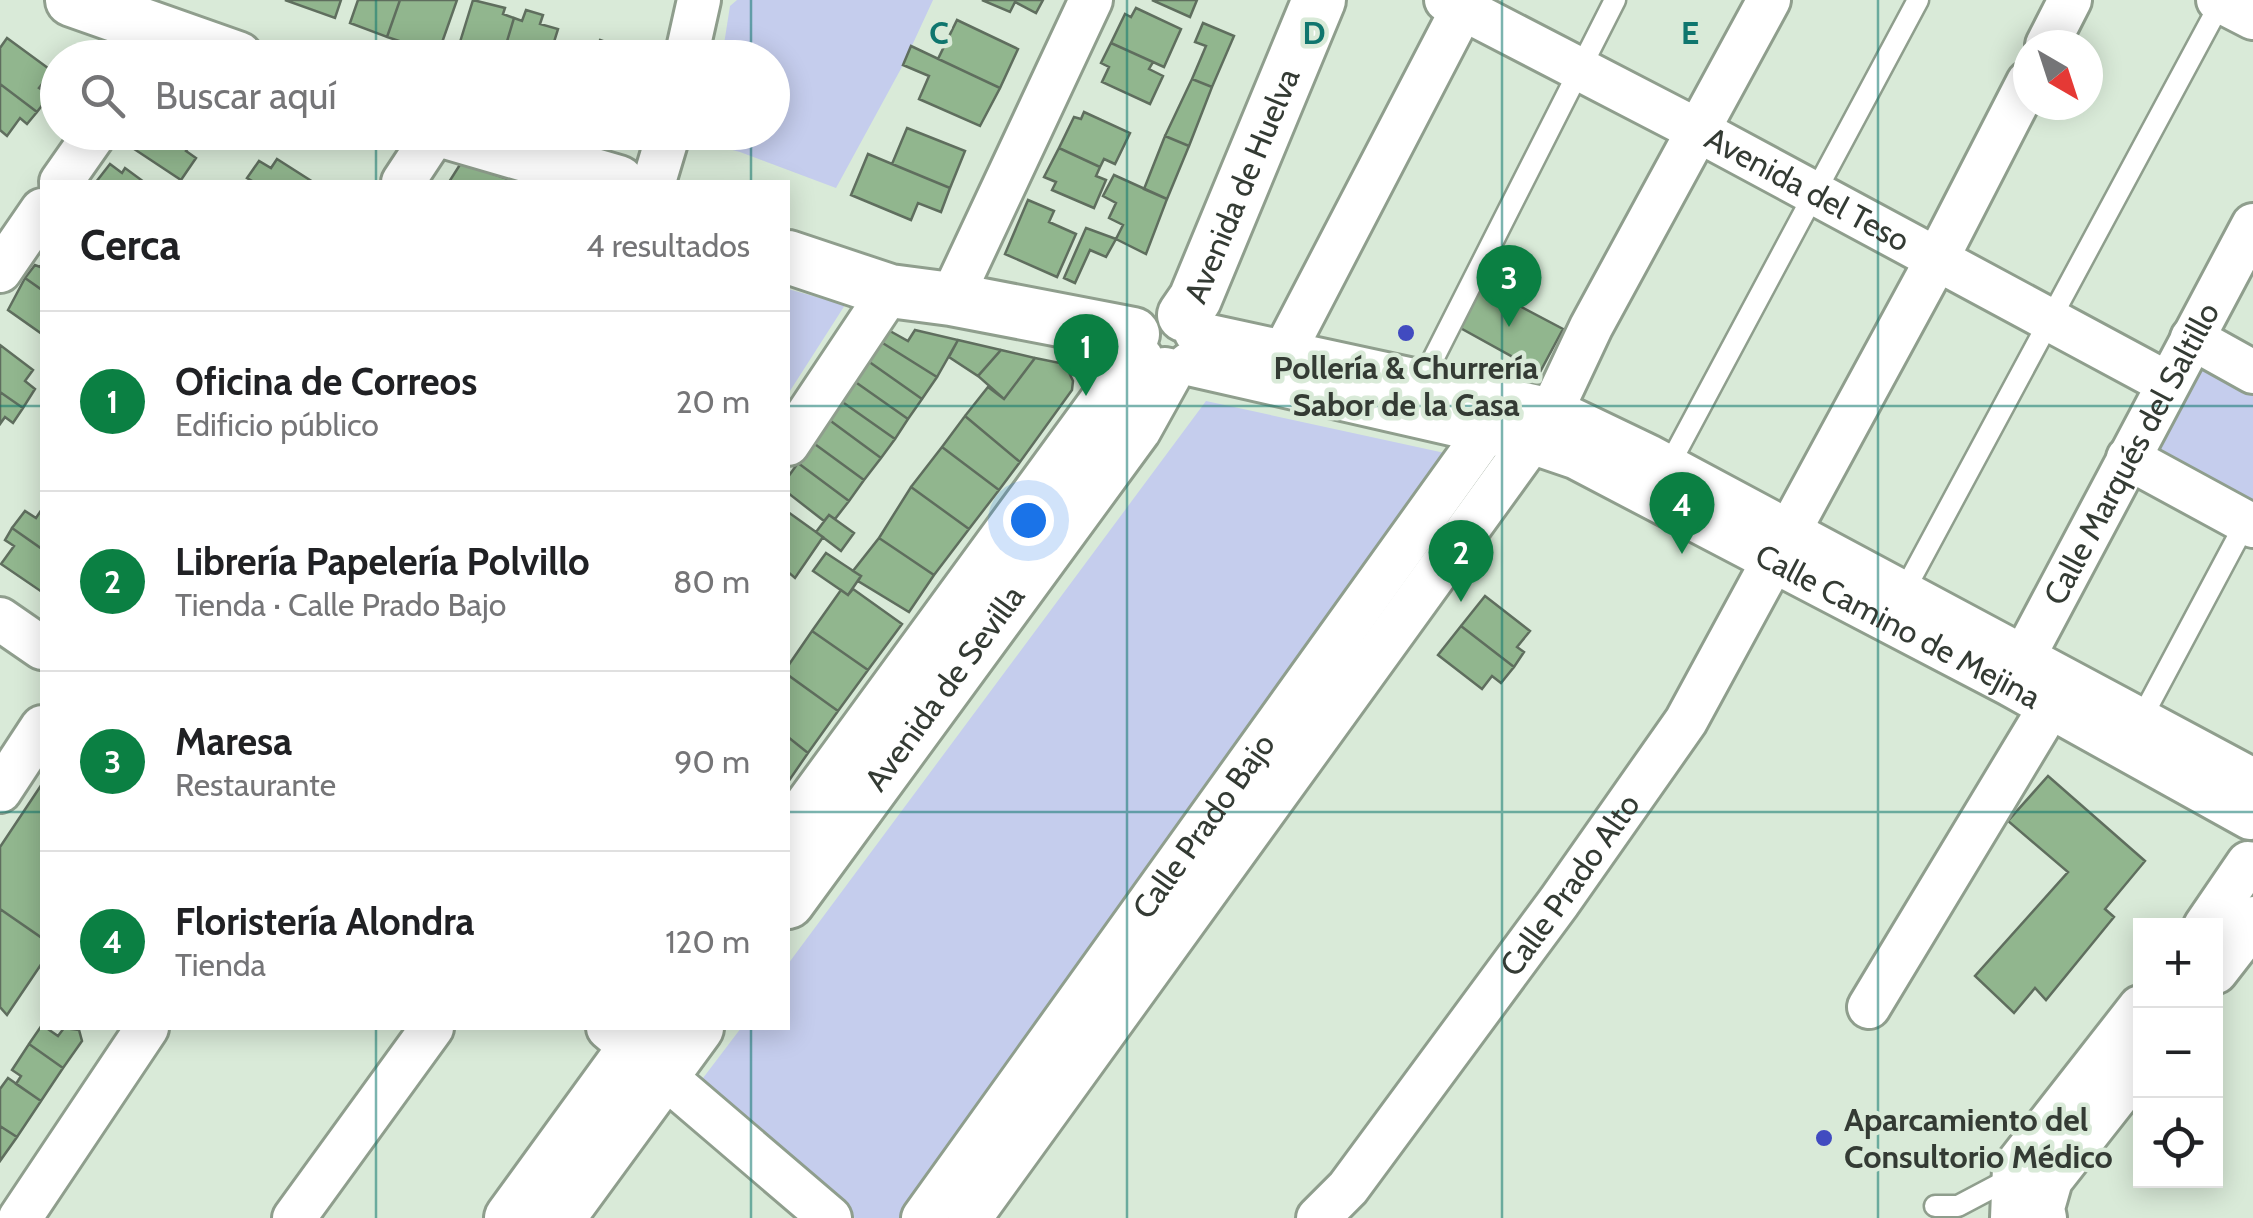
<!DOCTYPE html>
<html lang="es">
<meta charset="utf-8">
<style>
body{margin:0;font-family:Cabin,sans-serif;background:#f6f6f6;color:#202124}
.controls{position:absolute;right:30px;bottom:30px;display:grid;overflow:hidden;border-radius:0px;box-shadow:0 5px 25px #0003}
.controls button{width:90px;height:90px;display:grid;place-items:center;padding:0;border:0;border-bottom:2px solid #e0e0e0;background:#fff;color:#202124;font:50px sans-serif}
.compass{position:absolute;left:2013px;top:30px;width:90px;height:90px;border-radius:50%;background:#fff;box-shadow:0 5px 25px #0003;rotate:141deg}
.you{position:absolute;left:1028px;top:520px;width:35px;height:35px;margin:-25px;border:8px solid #fff;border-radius:50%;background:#1a73e8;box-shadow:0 0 0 15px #1a73e833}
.badge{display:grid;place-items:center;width:65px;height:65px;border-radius:50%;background:#0b8043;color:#fff;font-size:32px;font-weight:700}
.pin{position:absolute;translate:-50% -82px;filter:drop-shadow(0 2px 5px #0008)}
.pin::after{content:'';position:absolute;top:52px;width:35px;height:30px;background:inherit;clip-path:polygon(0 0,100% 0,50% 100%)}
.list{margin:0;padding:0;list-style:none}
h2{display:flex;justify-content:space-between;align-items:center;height:130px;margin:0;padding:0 40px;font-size:42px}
h2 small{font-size:32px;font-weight:400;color:#757577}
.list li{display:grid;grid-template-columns:65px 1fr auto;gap:30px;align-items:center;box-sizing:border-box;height:180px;padding:0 40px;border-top:2px solid #e0e0e0}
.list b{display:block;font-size:38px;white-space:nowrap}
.list p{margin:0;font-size:32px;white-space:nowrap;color:#757577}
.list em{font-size:32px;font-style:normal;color:#757577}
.icon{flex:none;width:55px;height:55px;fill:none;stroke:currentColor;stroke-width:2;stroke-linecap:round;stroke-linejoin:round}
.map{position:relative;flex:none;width:2253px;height:1218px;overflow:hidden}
.search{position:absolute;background:#fff;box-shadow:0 5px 25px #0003;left:40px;top:40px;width:750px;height:110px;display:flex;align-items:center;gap:25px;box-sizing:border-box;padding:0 35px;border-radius:55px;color:#757577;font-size:38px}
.panel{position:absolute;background:#fff;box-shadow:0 5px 25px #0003;left:40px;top:180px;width:750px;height:850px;border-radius:0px}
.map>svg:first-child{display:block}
.green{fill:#c5cded}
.building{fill:#91b68e;stroke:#5f6e5e;stroke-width:2.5}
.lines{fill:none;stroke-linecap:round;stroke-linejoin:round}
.service-casing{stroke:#8f9e8d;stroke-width:25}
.minor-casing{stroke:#8f9e8d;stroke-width:48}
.tertiary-casing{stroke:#8f9e8d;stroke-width:58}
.service{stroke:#fff;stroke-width:20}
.minor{stroke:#fff;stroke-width:42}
.tertiary{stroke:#fff;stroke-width:52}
.grid{fill:none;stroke:#0f766e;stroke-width:2.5;stroke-opacity:0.55}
.poi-dot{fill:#414bc0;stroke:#d9ead8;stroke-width:4}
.labels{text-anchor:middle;stroke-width:9;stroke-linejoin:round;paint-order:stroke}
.street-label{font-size:32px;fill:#343b34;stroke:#d9ead8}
.poi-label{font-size:32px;font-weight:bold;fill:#343b34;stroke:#d9ead8}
.grid-label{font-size:32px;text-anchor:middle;font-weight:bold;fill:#0f766e;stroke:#d9ead8;stroke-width:9;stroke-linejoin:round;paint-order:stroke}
</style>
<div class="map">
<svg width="2253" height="1218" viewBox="0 0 2253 1218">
<rect width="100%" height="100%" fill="#d9ead8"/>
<!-- green -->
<path class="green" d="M737 0H933L903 65 836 188 740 152 695 140 698 133 772 132V58L722 57 730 6Z
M788 289 845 305 788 394Z
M2192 338 2253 372V526L2128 458Z
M1206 401 1454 455 906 1218H855L700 1082 741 1028H788V964Z"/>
<!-- building -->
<path class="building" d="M285 0H341L335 18Z
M358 0H400L387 37 350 23Z
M400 0H457L438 54 387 37Z
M473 0 505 8 503 14 514 18 502 58 456 55Z
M982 0H1043L1036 13 1015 2 1010 12Z
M1152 0H1197L1190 17Z
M1136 8 1181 29 1164 67 1111 43 1125 14 1131 17Z
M526 10 543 15 540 24 558 29 549 58H502L514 18 522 21Z
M957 20 1018 49 1000 88 938 59Z
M1203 23 1234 36 1212 87 1192 79 1206 46 1195 42Z
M7 38 52 71 39 88 50 95 37 112 0 84V48Z
M600 40 617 46 614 53 624 58H584L588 46 597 49Z
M1111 43 1153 62 1149 69 1163 76 1150 104 1102 82 1109 67 1101 63Z
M911 46 1000 88 980 126 919 99 929 76 903 65Z
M1192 79 1212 87 1189 146 1165 136Z
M0 84 37 112 27 124 20 118 7 136 0 130Z
M1084 112 1130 133 1115 164 1104 159 1100 167 1059 148 1074 117 1081 119Z
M907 128 965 151 950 188 892 164Z
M124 132H194L198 135 186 151 196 158 181 180 119 139Z
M1165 136 1189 146 1167 199 1144 189Z
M1059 148 1100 167 1096 176 1106 180 1094 208 1052 190 1056 182 1044 177Z
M868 154 950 188 941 212 918 203 911 220 851 195Z
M277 159 313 182H254L247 178 259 161 271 168Z
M461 163 517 182H449Z
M110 164 122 173 125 168 144 182H96Z
M1114 175 1167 199 1146 254 1116 239 1123 225 1109 218 1116 203 1103 196Z
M1028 200 1054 211 1049 222 1076 234 1057 277 1005 254Z
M1086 228 1116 239 1106 257 1090 250 1075 283 1064 278Z
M42 264V290L25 278 35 265 40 267Z
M25 278 42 290V334L8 310Z
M1476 283 1563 329 1540 372 1455 325Z
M915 330 958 340 937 377 881 342 890 331 908 341Z
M958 340 1001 350 978 376 949 357Z
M881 342 937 377 922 399 868 361Z
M0 345 33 370 25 381 35 389 23 408 0 392Z
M1001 350 1035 358 1004 399 978 376Z
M1035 358 1065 364 1073 381 1072 390 1020 462 965 416 988 387 1004 399Z
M868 361 922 399 908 419 854 381Z
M854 381 908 419 895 439 841 401Z
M0 392 23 408 13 423 5 417 0 424Z
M841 401 895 439 881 458 828 419Z
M965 416 1020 462 999 490 942 447Z
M828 419 881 458 864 480 812 442Z
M812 442 864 480 849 501 798 463Z
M942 447 999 490 969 529 911 487Z
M798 463 849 501 835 519 829 515 824 521 788 493V477Z
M911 487 969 529 934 575 879 538Z
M42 509V549L12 528 25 511 36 518Z
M788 512 823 537 795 578 788 572Z
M829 515 854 533 841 551 816 532Z
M12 528 42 549V592L1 564 14 546 5 540Z
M879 538 934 575 909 612 858 581 861 576 853 571Z
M826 553 861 576 848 595 813 571Z
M853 589 902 624 868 670 812 631 841 590 848 595Z
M1485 596 1530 631 1517 647 1524 652 1514 667 1461 626Z
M1461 626 1514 667 1501 683 1492 676 1482 689 1438 655Z
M812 631 868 670 838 711 788 675V666Z
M788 675 838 711 808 753 788 737Z
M788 737 808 753 788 782Z
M2048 776 2145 861 2105 909 2114 917 2046 1000 2035 988 2014 1013 1975 976 2068 872 2008 821Z
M42 784V938L0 909V847Z
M0 909 42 938V963L7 1015 0 1007Z
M42 1025 58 1036 64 1028 79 1030 82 1041 63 1068 29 1044Z
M29 1044 63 1068 41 1101 16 1084 21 1076 12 1070Z
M8 1078 41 1101 17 1137 0 1126V1089Z
M0 1126 17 1137 0 1161Z"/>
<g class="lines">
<!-- service casing -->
<g class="service-casing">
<path id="service" d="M1422 381 1615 0
M1668 467 1918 0
M1903 593 2221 2
M2141 719 2246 522
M1935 1206H1958L2011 1178"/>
</g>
<!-- minor casing -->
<g class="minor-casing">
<g id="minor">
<path id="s1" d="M1446 0 1699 131 2167 383"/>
<path d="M2218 0 2253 18"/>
<path d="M2047 45 2070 0"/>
<path d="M686 58 699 0"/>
<path d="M61 182 96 132"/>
<path d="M403 182 436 132"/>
<path d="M654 182 669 132"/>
<path d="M0 271 42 210"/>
<path d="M951 299 1091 0"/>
<path d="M1196 333 1552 410 1650 457 2253 780"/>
<path d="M2192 338 2253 372"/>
<path id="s2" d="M1189 364 1531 442 1575 457 2009 684 2250 818"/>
<path d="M1278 373 1285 350 1467 0"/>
<path d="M788 444 890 291"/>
<path d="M2128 458 2253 526"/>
<path d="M0 619 42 648"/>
<path id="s3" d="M2012 679 2253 225"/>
<path d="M0 791 42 727"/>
<path d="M2205 926 2248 863"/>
<path d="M2216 972 2247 932 2253 918"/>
<path d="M1869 1007 2050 707"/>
<path d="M608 1028 830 1218"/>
<path d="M20 1218 147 1028"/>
<path d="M294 1218 432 1028"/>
<path id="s4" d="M923 1218 1486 432"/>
<path d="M970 1218 1531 442 1552 410 1591 327 1769 0"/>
<path id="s5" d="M1318 1218 1348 1188 1559 902 1686 721 1937 259 2028 82"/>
<path d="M2012 1218 2014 1168 2140 1007"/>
<path d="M2045 1218 2043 1208 2051 1180 2140 1067"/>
</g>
</g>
<!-- tertiary casing -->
<g class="tertiary-casing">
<g id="tertiary">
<path d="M72 0 237 58"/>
<path d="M446 132 618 182"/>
<path d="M788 257 890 291 951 299 1133 334"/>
<path id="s6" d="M1184 315 1195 299 1319 0"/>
<path d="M788 838 1137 360"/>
<path id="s7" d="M788 902 1135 428 1165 374"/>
<path d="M511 1218 649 1028"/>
<path d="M558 1218 697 1028"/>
</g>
</g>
<!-- service -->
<use href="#service" class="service"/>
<!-- minor -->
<use href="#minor" class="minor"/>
<!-- tertiary -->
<use href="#tertiary" class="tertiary"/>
</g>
<!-- grid -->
<path class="grid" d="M376 0V58M751 0V58M1127 0V1218M1502 0V1218M1878 0V1218M376 132V182M751 132V182M0 406H42M788 406H2253M0 812H42M788 812H2253M376 1028V1218M751 1028V1218"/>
<!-- markers -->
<g class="poi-dot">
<circle cx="1406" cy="333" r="10"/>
<circle cx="1824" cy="1138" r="10"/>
</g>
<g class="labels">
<!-- street labels -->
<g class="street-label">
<text dy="11" stroke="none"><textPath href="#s6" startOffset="142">Avenida de Huelva</textPath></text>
<text dy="11" stroke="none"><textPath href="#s1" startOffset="408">Avenida del Teso</textPath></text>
<text dy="11" stroke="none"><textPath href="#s3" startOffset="255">Calle Marqués del Saltillo</textPath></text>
<text dy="11" stroke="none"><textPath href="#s2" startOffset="762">Calle Camino de Mejina</textPath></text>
<text dy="11" stroke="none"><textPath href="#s7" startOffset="265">Avenida de Sevilla</textPath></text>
<text dy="11" stroke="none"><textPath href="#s4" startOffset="482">Calle Prado Bajo</textPath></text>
<text dy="11" stroke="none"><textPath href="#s5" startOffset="418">Calle Prado Alto</textPath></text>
</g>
<!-- poi labels -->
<g class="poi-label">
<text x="1406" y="379">Pollería &amp; Churrería<tspan x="1406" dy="37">Sabor de la Casa</tspan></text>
<text x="1844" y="1131" text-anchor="start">Aparcamiento del<tspan x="1844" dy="37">Consultorio Médico</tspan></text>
</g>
</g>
<g class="grid-label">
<text x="939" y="44">C</text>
<text x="1314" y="44">D</text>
<text x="1690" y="44">E</text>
</g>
</svg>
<div class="controls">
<button>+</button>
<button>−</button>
<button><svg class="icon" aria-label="locate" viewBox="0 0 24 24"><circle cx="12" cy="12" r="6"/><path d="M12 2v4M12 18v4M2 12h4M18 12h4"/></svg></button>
</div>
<svg class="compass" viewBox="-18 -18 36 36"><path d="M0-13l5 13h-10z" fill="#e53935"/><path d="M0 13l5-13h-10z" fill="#757577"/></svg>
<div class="you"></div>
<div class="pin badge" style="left:1086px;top:396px">1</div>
<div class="pin badge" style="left:1461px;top:602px">2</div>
<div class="pin badge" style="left:1509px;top:327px">3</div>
<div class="pin badge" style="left:1682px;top:554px">4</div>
<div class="search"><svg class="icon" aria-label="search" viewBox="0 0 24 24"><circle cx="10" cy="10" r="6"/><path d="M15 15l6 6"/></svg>Buscar aquí</div>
<section class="panel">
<h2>Cerca<small>4 resultados</small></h2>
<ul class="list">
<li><span class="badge">1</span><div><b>Oficina de Correos</b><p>Edificio público</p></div><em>20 m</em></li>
<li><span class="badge">2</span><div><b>Librería Papelería Polvillo</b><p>Tienda · Calle Prado Bajo</p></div><em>80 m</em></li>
<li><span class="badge">3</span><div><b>Maresa</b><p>Restaurante</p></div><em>90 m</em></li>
<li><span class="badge">4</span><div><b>Floristería Alondra</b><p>Tienda</p></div><em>120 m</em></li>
</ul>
</section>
</div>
